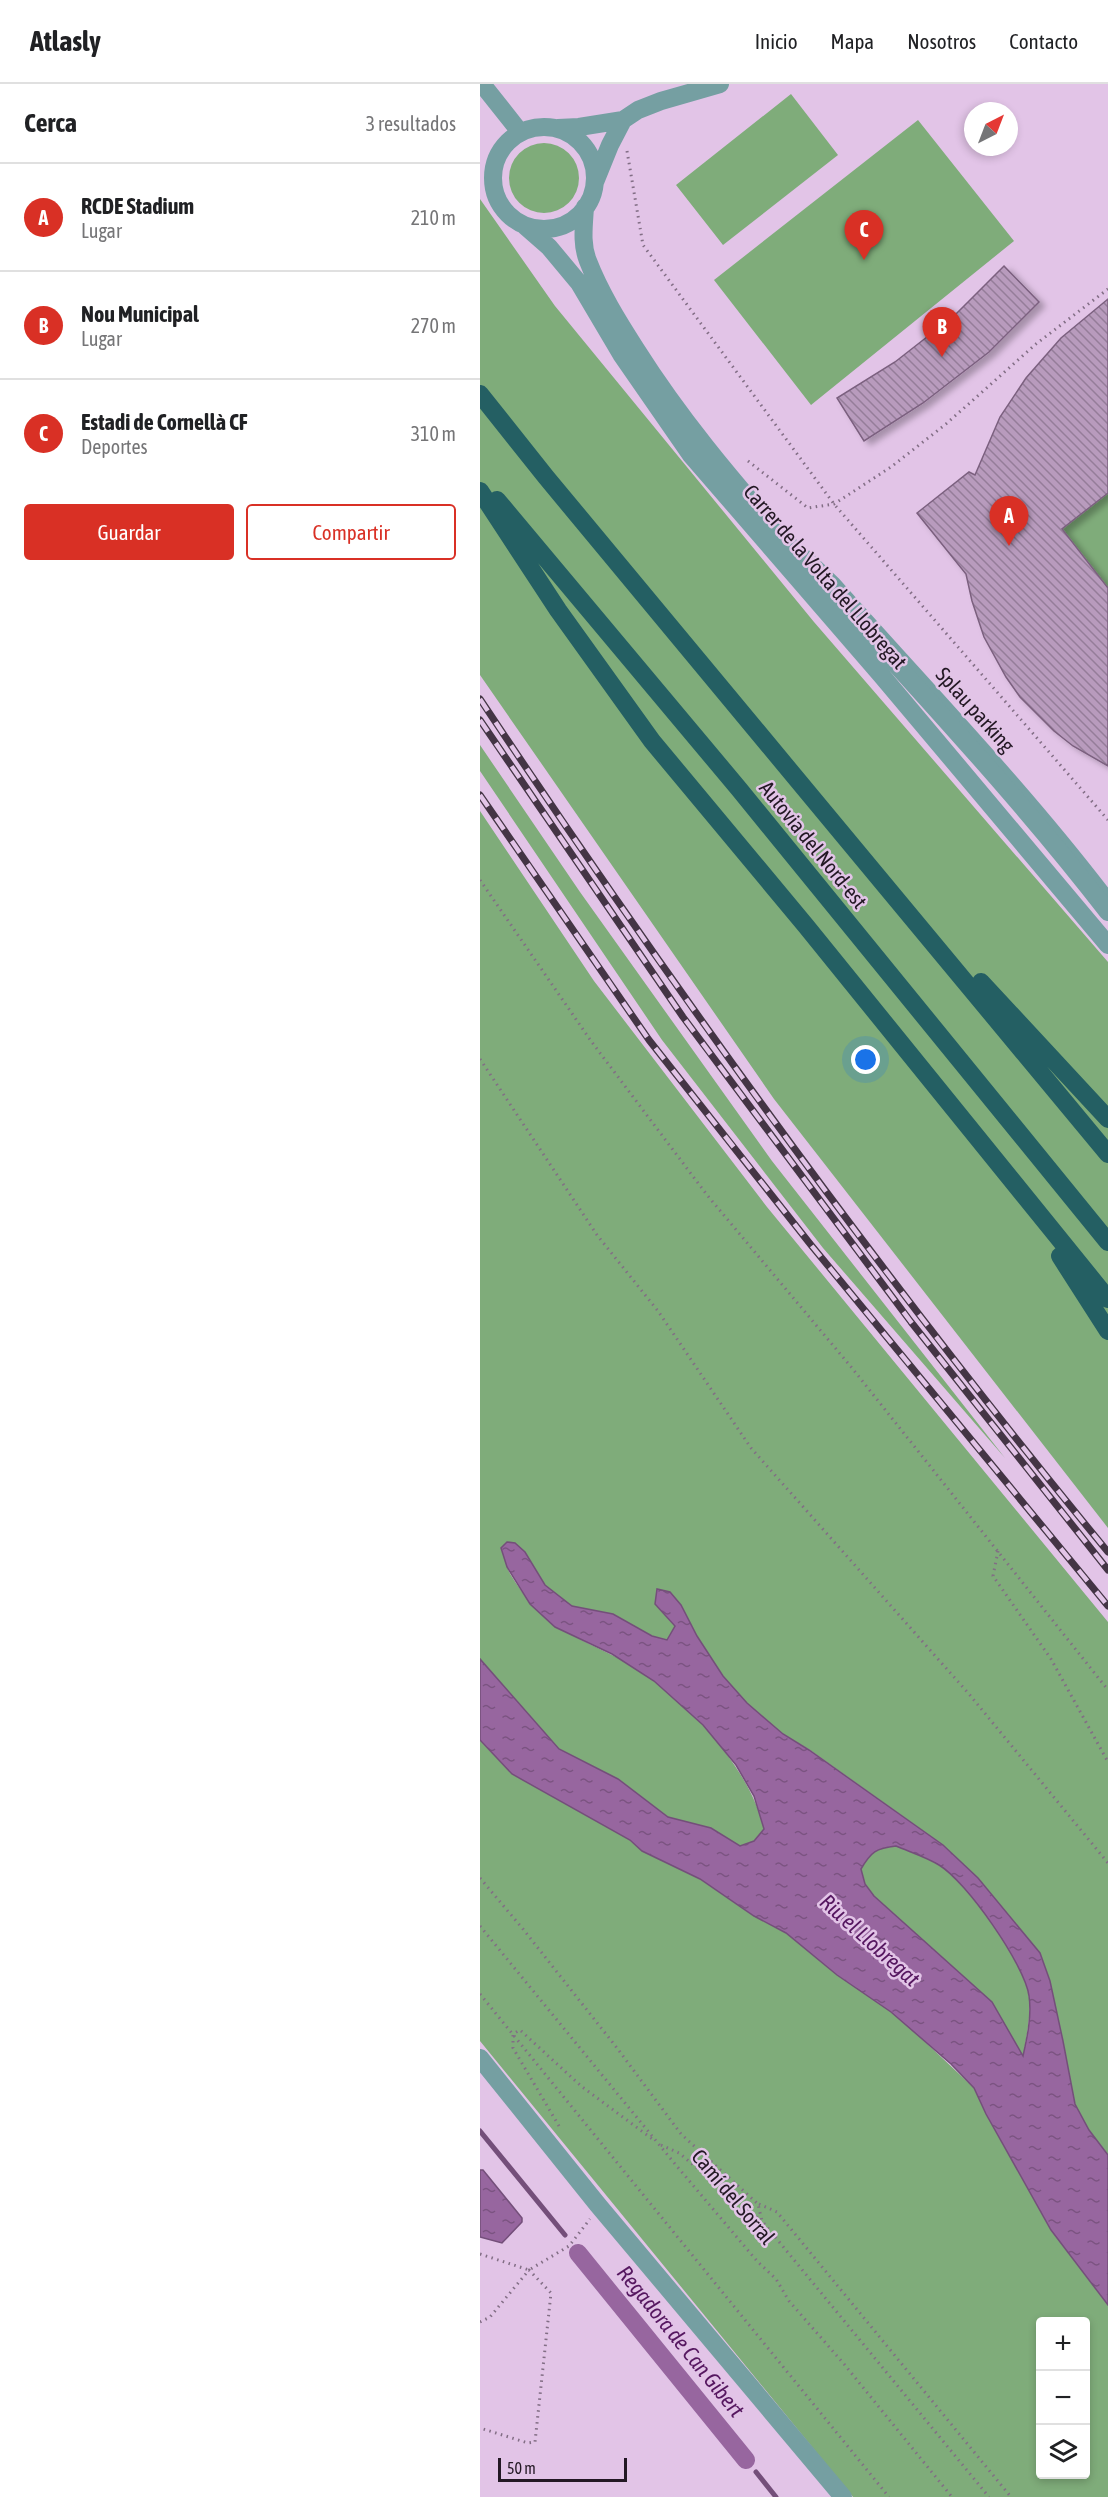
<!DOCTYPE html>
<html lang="es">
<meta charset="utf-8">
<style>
body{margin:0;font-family:"Asap Condensed",sans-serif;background:#f6f6f6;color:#202124}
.controls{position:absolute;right:18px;bottom:18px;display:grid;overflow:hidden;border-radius:6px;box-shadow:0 3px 9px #0003}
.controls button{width:54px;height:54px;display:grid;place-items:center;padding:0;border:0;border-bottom:2px solid #e0e0e0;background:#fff;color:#202124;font:30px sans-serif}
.compass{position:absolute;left:484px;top:18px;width:54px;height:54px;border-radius:50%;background:#fff;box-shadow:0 3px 9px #0003;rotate:42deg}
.scale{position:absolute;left:18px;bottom:15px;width:129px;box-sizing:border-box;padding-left:6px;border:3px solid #231824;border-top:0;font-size:16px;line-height:21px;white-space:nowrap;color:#231824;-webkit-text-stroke:4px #e2c4e7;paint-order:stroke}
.you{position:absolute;left:386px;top:976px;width:21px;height:21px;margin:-15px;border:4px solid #fff;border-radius:50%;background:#1a73e8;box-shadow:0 0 0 9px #1a73e833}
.badge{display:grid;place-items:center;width:39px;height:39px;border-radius:50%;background:#d93025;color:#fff;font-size:20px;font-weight:700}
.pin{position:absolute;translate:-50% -50px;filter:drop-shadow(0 2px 3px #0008)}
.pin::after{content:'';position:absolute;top:32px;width:21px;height:18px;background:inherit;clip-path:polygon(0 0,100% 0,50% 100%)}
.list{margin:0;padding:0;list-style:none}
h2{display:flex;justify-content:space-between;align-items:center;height:78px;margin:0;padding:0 24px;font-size:26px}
h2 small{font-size:20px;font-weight:400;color:#757577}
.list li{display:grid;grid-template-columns:39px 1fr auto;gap:18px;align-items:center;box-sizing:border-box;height:108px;padding:0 24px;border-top:2px solid #e0e0e0}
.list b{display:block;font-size:22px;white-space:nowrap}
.list p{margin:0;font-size:20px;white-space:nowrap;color:#757577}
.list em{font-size:20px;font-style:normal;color:#757577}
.actions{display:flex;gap:12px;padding:18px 24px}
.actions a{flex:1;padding:14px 0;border:2px solid #d93025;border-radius:6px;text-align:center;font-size:21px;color:#d93025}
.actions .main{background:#d93025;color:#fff}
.icon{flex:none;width:33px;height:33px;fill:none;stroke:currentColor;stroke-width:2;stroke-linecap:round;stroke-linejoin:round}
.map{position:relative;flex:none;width:628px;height:2413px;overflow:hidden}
header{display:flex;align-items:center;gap:36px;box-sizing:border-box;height:84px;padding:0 30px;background:#fff;border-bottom:2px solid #e0e0e0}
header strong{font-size:28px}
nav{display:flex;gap:33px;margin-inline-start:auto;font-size:21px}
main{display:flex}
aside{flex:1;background:#fff}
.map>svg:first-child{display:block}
.green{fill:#7fac7a;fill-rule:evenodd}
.water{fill:url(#water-ripples);stroke:#744f7a;stroke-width:1.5;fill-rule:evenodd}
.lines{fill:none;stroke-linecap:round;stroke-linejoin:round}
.stream{stroke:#744f7a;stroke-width:5}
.canal{stroke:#97669f;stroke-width:18}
.building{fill:url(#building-back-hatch);stroke:#7b607f;stroke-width:1.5;filter:url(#shadow)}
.path{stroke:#826e85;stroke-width:3;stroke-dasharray:1.5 4.5;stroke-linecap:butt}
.service{stroke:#759fa2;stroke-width:9}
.minor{stroke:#759fa2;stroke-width:18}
.motorway{stroke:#245f63;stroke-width:18}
.rail-casing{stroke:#443545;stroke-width:7}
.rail{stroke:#e2c4e7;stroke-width:4.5;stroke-dasharray:14;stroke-linecap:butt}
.labels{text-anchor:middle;stroke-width:5;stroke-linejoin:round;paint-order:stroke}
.street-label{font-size:21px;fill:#231824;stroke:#e2c4e7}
.water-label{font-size:22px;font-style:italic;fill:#561760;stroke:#e2c4e7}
</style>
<header>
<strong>Atlasly</strong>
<nav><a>Inicio</a><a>Mapa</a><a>Nosotros</a><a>Contacto</a></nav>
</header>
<main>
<aside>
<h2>Cerca<small>3 resultados</small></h2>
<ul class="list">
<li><span class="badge">A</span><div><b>RCDE Stadium</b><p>Lugar</p></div><em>210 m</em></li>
<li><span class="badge">B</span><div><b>Nou Municipal</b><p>Lugar</p></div><em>270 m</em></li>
<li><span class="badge">C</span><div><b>Estadi de Cornellà CF</b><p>Deportes</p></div><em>310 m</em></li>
</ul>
<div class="actions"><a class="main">Guardar</a><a>Compartir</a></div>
</aside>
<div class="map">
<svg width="628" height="2413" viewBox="0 0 628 2413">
<defs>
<pattern id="water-ripples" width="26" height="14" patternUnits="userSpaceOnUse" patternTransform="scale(1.5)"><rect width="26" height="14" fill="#97669f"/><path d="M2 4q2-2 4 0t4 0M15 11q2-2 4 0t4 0" fill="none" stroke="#7b5381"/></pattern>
<pattern id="building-back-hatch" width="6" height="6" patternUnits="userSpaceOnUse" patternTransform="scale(1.5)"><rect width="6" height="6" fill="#b89bbd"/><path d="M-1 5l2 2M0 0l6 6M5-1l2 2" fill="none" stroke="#957d99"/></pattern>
<filter id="shadow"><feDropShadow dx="6" dy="4" stdDeviation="3" flood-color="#0004"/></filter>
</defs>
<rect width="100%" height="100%" fill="#e2c4e7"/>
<!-- green -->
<path class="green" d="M311 10 358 71 243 161 196 101Z
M438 36 534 157 331 321 234 196Z
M29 94a35 35 0 1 1 70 0a35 35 0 1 1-70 0Z
M0 115 75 222 334 538 628 878V1444L294 1015 0 591Z
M628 409V504L582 445Z
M0 661 100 808 292 1077 525 1374 343 1164 182 956 0 687Z
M0 727 114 897 287 1123 628 1538V2071L609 2046 595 2020 583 1957 570 1897 560 1869 498 1794 463 1761 330 1666 303 1650 267 1619 243 1592 217 1552 201 1521 175 1520 195 1542 187 1556 172 1552 133 1530 92 1522 65 1501 45 1468 26 1478C27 1487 33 1494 38 1502 75 1558 126 1559 175 1597 220 1632 271 1689 284 1745L274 1757 260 1762 231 1744 188 1733 138 1695 79 1665 0 1575Z
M0 1656 32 1690 150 1756 162 1767 220 1795 274 1832 306 1849 423 1937 494 2004 506 2030 571 2146 628 2221V2413H373L0 1957ZM560 2238H606V2390H560Z
M416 1762C430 1768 445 1773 458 1780 486 1796 547 1883 549 1914 551 1934 546 1954 543 1973L512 1918 394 1812 385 1800 381 1785C391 1768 396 1764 416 1762Z"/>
<!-- water -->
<path class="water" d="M27 1458 35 1459 45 1468 65 1501 92 1522 133 1530 172 1552 187 1556 195 1542 175 1520 177 1505 190 1508 201 1521 217 1552 243 1592 267 1619 303 1650 329 1666 463 1761 498 1794 560 1869 570 1897 583 1957 595 2020 609 2046 628 2071V2221L571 2146 506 2030 494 2004 471 1980 411 1928 357 1891 306 1849 274 1832 220 1795 162 1767 150 1756 32 1690 0 1656V1575L79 1665 138 1695 188 1733 231 1744 260 1762 274 1757 284 1745 274 1712 256 1681 223 1641 174 1597 132 1570 75 1543 50 1520 27 1483 21 1464ZM416 1762C430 1768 446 1773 459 1781 486 1797 545 1881 549 1912 552 1932 547 1954 543 1972L512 1918 394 1812 385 1800 381 1785C391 1768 396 1764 416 1762Z
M0 2086H3L42 2134V2138L22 2159 0 2153Z"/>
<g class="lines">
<!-- stream -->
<path class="stream" d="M0 2047 85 2151
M276 2388 296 2413"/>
<!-- canal -->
<path class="canal" d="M98 2169 266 2376"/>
</g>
<!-- building -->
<path class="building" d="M524 182 559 218 509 268 443 319 384 357 357 314 415 278 475 231Z
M628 215V409L582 445 628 504V682L593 662 574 647 540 613 526 593 504 553 492 517 486 490 437 429 489 388 495 391 520 333 546 294 581 254Z"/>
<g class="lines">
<!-- path -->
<path class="path" d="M147 67 163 161 354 420 628 736
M268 377 328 424 354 420 411 383 466 340 556 260 628 205
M0 796 111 957 227 1111 372 1284 628 1606
M0 975 117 1151 178 1227 271 1364 489 1610 628 1779
M518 1467 513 1492 571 1575 628 1678
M0 1794 43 1845 137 1964 201 2050 278 2120 282 2137 509 2413
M0 1842 195 2080 277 2177 296 2195 309 2217 364 2280 472 2413
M0 1910 409 2413
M79 2042 33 1964V1950L40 1946 101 2002 175 2057
M181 2061 199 2069 280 2136
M279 2120 297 2128 531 2413
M0 2170 49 2186 89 2162 110 2135
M0 2238 10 2233 49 2186 71 2209 55 2358 48 2359 0 2344"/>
<!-- service -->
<path class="service" d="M328 471 356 498C447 601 544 701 628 811"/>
<!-- minor -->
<path class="minor" d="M2 0 40 48
M13 94a51 51 0 1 1 102 0a51 51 0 1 1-102 0Z
M78 44 99 43 143 36 158 26 181 17 240 0
M115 98 130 61 143 36
M105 123C104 141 101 160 108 177 120 208 138 237 156 265 199 333 250 394 303 454 412 579 527 697 628 828
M45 142 69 163 99 199 141 270 211 371 402 592 628 861
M0 1974 118 2121 363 2413"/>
<!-- motorway -->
<path class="motorway" d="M0 310 66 393 628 1070
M0 407 78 526 172 657 326 842 628 1215
M17 416 259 705 628 1158
M501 898 628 1035
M580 1172 628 1247"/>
<!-- rail casing -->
<g class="rail-casing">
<path id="rail" d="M0 615C196 909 403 1195 628 1468
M0 636 203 933 431 1238 628 1486
M0 711 169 956 331 1161 628 1522"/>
</g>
<!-- rail -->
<use href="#rail" class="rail"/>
</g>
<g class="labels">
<!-- street labels -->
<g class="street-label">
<text transform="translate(345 493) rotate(49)" y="7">Carrer de la Volta del Llobregat</text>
<text transform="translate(495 626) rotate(48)" y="7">Splau parking</text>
<text transform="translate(333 761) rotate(51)" y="7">Autovia del Nord-est</text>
<text transform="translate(253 2113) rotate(50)" y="7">Camí del Sorral</text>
</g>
<!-- water labels -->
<g class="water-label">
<text transform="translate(390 1856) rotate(42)" y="8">Riu el Llobregat</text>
<text transform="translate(201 2257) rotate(51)" y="8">Regadora de Can Gibert</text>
</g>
</g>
</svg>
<div class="controls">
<button>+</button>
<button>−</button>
<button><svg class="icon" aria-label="layers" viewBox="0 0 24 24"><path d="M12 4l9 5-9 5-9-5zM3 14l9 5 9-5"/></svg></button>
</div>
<svg class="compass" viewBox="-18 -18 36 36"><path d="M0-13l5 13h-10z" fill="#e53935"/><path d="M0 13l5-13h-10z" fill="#757577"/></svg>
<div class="scale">50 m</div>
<div class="you"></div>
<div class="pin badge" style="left:529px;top:462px">A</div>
<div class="pin badge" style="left:462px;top:273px">B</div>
<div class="pin badge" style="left:384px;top:176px">C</div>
</div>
</main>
